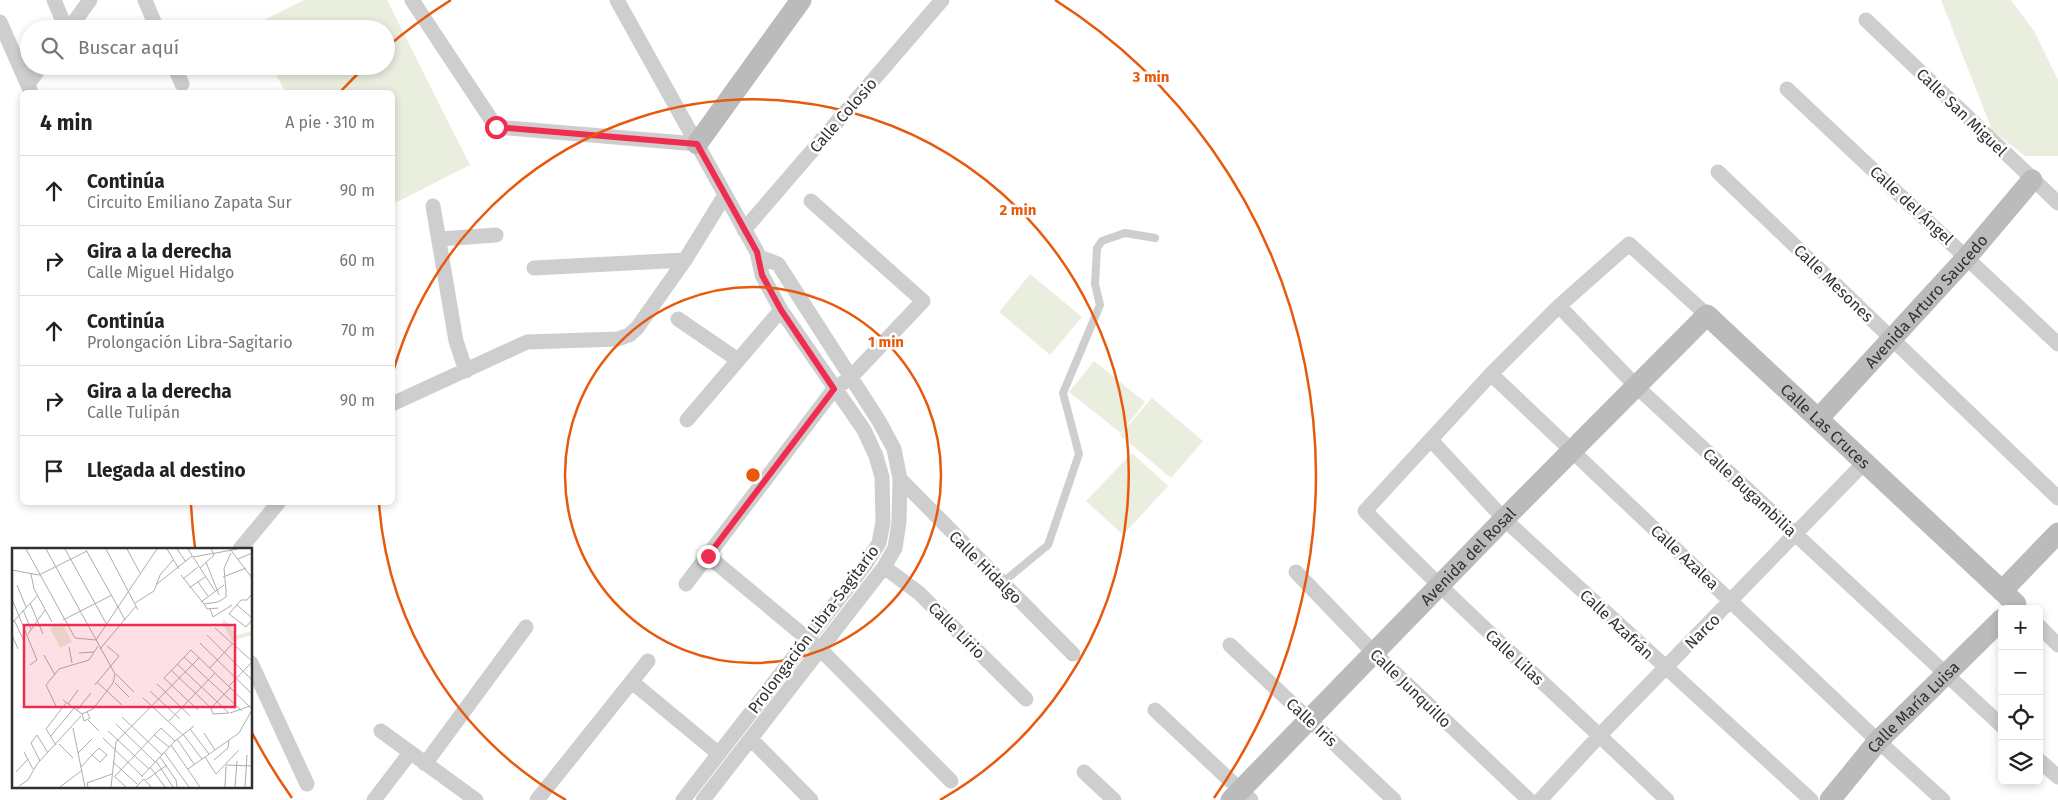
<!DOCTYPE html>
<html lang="es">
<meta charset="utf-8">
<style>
body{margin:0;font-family:"Fira Sans",sans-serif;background:#f2f2f2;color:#222}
.controls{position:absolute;right:15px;bottom:15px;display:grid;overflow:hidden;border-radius:8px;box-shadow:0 2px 8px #0003}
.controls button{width:45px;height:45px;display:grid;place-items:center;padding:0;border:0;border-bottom:1px solid #e0e0e0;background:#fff;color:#222;font:25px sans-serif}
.stop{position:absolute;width:15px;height:15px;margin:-11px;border:4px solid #ef2d51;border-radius:50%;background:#fff}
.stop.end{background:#ef2d51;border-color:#fff;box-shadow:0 1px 5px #0008}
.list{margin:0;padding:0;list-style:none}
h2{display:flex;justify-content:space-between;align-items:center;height:65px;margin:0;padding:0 20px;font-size:21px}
h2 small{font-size:16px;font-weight:400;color:#767676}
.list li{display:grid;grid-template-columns:32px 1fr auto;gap:15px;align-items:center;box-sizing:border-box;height:70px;padding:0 20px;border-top:1px solid #e0e0e0}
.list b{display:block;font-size:19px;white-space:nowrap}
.list p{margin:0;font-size:16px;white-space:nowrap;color:#767676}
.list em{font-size:16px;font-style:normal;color:#767676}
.icon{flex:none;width:28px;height:28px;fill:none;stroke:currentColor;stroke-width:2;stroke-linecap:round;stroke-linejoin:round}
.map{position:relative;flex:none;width:2058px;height:800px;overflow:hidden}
.search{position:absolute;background:#fff;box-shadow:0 2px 8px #0003;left:20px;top:20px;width:375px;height:55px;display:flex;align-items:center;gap:12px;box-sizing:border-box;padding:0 18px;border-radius:28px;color:#767676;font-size:19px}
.panel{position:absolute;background:#fff;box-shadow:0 2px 8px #0003;left:20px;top:90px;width:375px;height:415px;border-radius:8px}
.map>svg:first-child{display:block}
.green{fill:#e9eedf}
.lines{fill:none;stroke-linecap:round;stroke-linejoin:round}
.lane{stroke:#cecece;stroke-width:8}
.street{stroke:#cecece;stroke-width:15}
.secondary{stroke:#bbb;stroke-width:21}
.route{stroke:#ef2d51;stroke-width:6}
.ring{fill:none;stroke:#e8590c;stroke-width:2.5}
.labels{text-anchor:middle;stroke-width:5;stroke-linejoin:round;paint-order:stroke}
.street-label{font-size:16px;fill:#313131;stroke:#fff}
.inset-road{fill:none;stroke:#adadad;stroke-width:1}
.view{fill:#ef2d51;fill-opacity:0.15;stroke:#ef2d51;stroke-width:2.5}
.inset-edge{fill:none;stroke:#313131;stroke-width:2.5}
.centre{fill:#e8590c;stroke:#fff;stroke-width:2.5}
.ring-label{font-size:15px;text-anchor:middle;font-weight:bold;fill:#e8590c;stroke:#fff;stroke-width:5;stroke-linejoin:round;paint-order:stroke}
</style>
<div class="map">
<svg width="2058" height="800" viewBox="0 0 2058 800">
<rect width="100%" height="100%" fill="#fff"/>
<!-- green -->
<path class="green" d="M304 0H387L470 165 393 204 392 92H285L272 66H386V29H253L252 26Z
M1941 0H2011L2034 31 2058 80V156H2025L1992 130Z
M1030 274 1082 317 1050 355 999 312Z
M1094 361 1145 402 1121 433 1069 392Z
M1152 398 1203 441 1171 478 1120 435Z
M1132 453 1168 486 1123 535 1086 501Z"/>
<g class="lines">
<!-- lane -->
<path class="lane" d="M1002 583 1048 545 1079 454 1063 393 1100 305 1095 284 1097 248 1102 241 1125 233 1155 238"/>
<!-- street -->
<path class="street" d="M54 0 66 29
M145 0 157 29
M412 0 496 127 697 144
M617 0 757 252 762 275 781 310 864 430 876 456 882 477 883 522 879 543 865 565 683 800
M1866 20 2058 203
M0 22 31 92
M69 29 90 0
M174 66 182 84
M28 84 41 66
M1787 89 2058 344
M1718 172 2058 498
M433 206 456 341 466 371
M744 230 942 0
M440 239 496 235
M534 268 685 260
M1559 306 1636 386 2002 726
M678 319 738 360
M1491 374 1878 741 1943 800
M392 404 527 342 618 339 629 335 637 328 685 260 725 195
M687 420 781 310
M1431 440 1504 519 1811 800
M900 479 1073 654
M240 549 279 502
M708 556 821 650 951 781
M884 567 919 593 1026 699
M1296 572 1374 653 1529 800
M686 584 834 389 850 378 923 301 811 201
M2039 626 2058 645
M1230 645 1394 800
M251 663 307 784
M632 682 719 754
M1155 710 1251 800
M381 731 476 800
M751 739 811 800
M2039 760 2058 777
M425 764 526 627
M1084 772 1114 800
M374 800 410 753
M537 800 648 661
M703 800 884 567 895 548 899 522 900 479 894 449 879 421 778 264 759 257
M1540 800 1600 735 1864 463
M1667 800C1567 703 1462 611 1365 511L1491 374 1559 306 1629 244 1707 315"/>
<!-- secondary -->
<g class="secondary">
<path d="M697 144 801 0"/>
<path id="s1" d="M1818 419 1967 257 2032 180"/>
<path d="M2002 591 2058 533"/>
<path id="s2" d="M1231 800 1504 519 1707 315 2016 604 2012 609"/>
<path id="s3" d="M1830 800 1878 741 2002 619"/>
</g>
</g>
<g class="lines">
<!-- route -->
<path class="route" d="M496 127 697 144 757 252 762 275 781 310 834 389 708 556"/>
</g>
<!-- distance rings -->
<g class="ring">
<circle cx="753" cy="475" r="188"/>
<path d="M566 800A375 375 0 0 1 379 504M393 372A375 375 0 1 1 940 800"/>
<path d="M292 798A563 563 0 0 1 251 731M195 548A563 563 0 0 1 191 504M341 91A563 563 0 0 1 365 67M387 47A563 563 0 0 1 451 0M1055 0A563 563 0 0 1 1214 798"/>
</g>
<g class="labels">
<!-- street labels -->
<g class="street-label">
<text transform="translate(1962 112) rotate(44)" y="6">Calle San Miguel</text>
<text transform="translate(843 115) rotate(-49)" y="6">Calle Colosio</text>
<text transform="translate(1912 205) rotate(43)" y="6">Calle del Ángel</text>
<text transform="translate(1834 283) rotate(44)" y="6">Calle Mesones</text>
<text dy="6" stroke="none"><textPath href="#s1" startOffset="160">Avenida Arturo Saucedo</textPath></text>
<text dy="6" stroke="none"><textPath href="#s2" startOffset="842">Calle Las Cruces</textPath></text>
<text transform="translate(1750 492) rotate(43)" y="6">Calle Bugambilia</text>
<text dy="6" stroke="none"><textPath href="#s2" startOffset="340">Avenida del Rosal</textPath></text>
<text transform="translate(1685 557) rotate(43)" y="6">Calle Azalea</text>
<text transform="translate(986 567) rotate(45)" y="6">Calle Hidalgo</text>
<text transform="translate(1617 624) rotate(43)" y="6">Calle Azafrán</text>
<text transform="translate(813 629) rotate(-53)" y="6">Prolongación Libra-Sagitario</text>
<text transform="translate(957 630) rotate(45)" y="6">Calle Lirio</text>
<text transform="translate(1702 631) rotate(-45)" y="6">Narco</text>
<text transform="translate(1515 657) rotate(43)" y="6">Calle Lilas</text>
<text transform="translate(1411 688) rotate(44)" y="6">Calle Junquillo</text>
<text dy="6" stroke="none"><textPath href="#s3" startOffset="125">Calle María Luisa</textPath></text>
<text transform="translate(1312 722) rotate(43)" y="6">Calle Iris</text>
</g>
</g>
<!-- overview -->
<g transform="translate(12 548)">
<rect width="240" height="240" fill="#fff"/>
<path d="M212 71 225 87 240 83V87L220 93 210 74ZM50 74 60 94 48 100 38 80Z" fill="#e9eedf"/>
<path class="inset-road" d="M14 1 63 90 84 92 106 59 113 72M34 1 103 126 101 135 81 161 70 166 72 173 78 170 75 164M53 1 95 77M94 1 126 62M115 1 128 25M155 1 167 21M165 1 174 14M176 1 203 43M218 1 240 30M74 2 106 59M181 9 226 1M226 11 240 5M194 14 207 47M188 20 202 7 199 1M0 22 27 27 75 3M19 26 22 41 40 74M169 27 192 56 206 54 214 49V43M211 29 234 20M171 31 186 19M186 34 196 48M145 36 180 8M5 37 14 59M177 40 193 29M214 43 212 20 219 5M240 46 235 52H229L217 66 234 79 240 72M0 51 25 112 18 117M189 54 212 37M18 55 31 86M123 55 142 43 148 27 161 12M192 56 195 61 206 60M225 57 240 70M106 59 145 1M198 61 201 69 220 57M11 62 19 81M2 72 12 93M51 72 100 47M0 75 25 48M203 80 240 113M16 86 33 62M0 87 6 101M195 87 240 132M188 95 240 146M57 99 60 115M88 101 124 58M67 105 82 104M32 107 43 127M172 109 230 163M165 116 217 165M198 120 220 96M159 122 199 160 201 166 217 165M104 126 122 144M85 134 110 157M103 135 117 149M145 136 178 168M83 137 107 108 95 98M217 138 240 114M138 143 168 171M131 150 171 187M51 152 70 166M56 156 66 142M44 158 34 137 47 121 77 112 86 98M199 160 219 139M65 162 79 145M186 162 152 130 179 102 240 161M218 165 238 158M110 169 150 207M76 172 87 183M156 174 203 125M104 176 143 214M61 180 73 239M178 181 197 206M96 183 137 221M192 185 203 202M171 186 190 211M142 187 157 199M38 189 62 160M91 190 131 229M165 191 182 216M47 196 61 210M44 197 34 181 54 155M159 197 188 239M12 204 21 221M152 204 177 239M66 205 80 191M148 209 164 232 165 239M193 209 204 226M202 212 216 200 217 192M28 213 19 195 25 187 36 205M144 213 161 239M101 214 125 236M214 217 240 218M69 219 80 207 87 200 95 207 88 214 80 207M138 219 153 239M176 221 227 185 240 162M4 224 16 211M204 226 227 202M102 228 114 239M103 228 149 180 163 193M130 228 163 193 182 178M134 232 155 217M7 238 16 232 25 216 69 168M48 239 69 223M76 239 75 235 100 226M99 239 104 194 187 110M124 239 132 231 139 239M213 239 214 218M223 239 225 213M233 239 235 207"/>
<path class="view" d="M12 77H223V159H12Z"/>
<rect width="240" height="240" class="inset-edge"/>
</g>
<circle cx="753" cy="475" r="8" class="centre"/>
<g class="ring-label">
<text x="1151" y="82">3 min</text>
<text x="1018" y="215">2 min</text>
<text x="886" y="347">1 min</text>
</g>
</svg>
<div class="controls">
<button>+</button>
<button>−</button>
<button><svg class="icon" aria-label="locate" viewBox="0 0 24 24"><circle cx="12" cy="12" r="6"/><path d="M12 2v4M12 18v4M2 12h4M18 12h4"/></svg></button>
<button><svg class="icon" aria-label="layers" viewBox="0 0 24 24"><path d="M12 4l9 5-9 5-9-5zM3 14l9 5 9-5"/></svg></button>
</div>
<div class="stop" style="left:496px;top:127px"></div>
<div class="stop end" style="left:708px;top:556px"></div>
<div class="search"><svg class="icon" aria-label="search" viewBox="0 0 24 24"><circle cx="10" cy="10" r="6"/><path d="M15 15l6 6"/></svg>Buscar aquí</div>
<section class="panel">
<h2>4 min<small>A pie · 310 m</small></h2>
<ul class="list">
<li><svg class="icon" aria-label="ahead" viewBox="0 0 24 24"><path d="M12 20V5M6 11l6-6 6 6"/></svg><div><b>Continúa</b><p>Circuito Emiliano Zapata Sur</p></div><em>90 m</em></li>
<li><svg class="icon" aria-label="right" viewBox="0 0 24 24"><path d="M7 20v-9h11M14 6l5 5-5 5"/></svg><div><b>Gira a la derecha</b><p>Calle Miguel Hidalgo</p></div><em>60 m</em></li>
<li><svg class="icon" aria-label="ahead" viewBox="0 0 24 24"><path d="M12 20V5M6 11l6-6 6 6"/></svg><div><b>Continúa</b><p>Prolongación Libra-Sagitario</p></div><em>70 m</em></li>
<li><svg class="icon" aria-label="right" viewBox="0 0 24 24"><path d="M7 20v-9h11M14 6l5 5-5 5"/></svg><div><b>Gira a la derecha</b><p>Calle Tulipán</p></div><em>90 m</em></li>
<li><svg class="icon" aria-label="arrive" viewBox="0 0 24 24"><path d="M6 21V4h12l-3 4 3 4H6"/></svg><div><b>Llegada al destino</b></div></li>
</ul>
</section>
</div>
